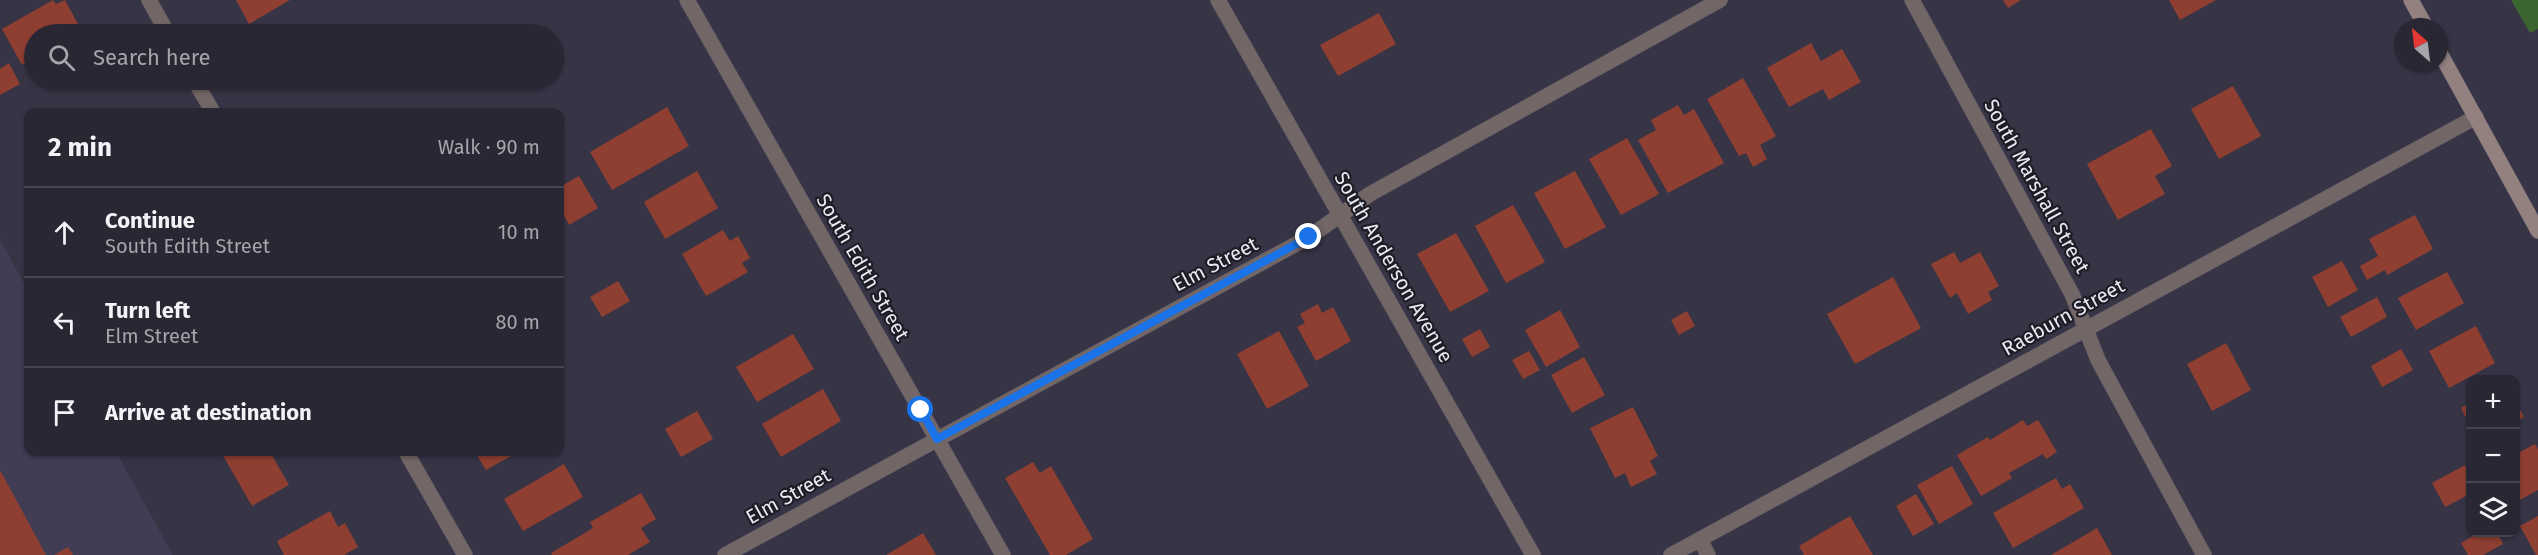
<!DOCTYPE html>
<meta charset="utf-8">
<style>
body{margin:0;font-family:"Fira Sans",sans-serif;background:#312f3c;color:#f1f3f6}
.controls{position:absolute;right:18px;bottom:18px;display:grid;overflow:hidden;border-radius:12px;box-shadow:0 2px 4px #0004}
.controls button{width:54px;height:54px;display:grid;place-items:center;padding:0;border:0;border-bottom:2px solid #45444f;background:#292734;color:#f1f3f6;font:30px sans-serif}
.compass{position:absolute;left:2394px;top:18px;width:54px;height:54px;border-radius:50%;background:#292734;box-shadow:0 2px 4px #0004;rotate:332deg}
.stop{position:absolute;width:18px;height:18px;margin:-14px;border:4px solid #1a73e8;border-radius:50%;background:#fff}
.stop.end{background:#1a73e8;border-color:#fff;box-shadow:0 2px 6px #0008}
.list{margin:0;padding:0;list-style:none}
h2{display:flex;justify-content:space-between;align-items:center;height:78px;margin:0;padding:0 24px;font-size:26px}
h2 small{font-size:20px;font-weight:400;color:#a5a5ac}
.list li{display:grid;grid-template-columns:39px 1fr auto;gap:18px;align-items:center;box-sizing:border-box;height:90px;padding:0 24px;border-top:2px solid #45444f}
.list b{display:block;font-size:22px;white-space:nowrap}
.list p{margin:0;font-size:20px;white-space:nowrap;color:#a5a5ac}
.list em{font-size:20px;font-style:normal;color:#a5a5ac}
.icon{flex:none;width:33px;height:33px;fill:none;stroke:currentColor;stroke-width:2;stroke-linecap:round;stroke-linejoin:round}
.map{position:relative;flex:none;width:2538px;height:555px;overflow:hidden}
.search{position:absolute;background:#292734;box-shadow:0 2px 4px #0004;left:24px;top:24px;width:540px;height:66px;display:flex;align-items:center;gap:15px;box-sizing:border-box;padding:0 21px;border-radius:33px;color:#a5a5ac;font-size:22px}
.panel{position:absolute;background:#292734;box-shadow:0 2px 4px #0004;left:24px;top:108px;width:540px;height:348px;border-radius:12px}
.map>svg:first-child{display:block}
.built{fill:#403d54}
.green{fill:#3a6430}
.building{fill:#8f3f32}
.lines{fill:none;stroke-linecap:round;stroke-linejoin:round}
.minor-casing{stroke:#545162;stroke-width:16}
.secondary-casing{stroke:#545162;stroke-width:16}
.minor{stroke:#726766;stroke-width:15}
.secondary{stroke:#938180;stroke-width:15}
.route{stroke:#1a73e8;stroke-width:8}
.labels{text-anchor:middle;stroke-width:4.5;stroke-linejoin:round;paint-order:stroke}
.street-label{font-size:20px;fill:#ebe9f5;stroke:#1e1d26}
</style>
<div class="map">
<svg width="2538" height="555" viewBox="0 0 2538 555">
<rect width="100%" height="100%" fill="#373446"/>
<!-- built -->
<path class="built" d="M0 239 28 291V452H116L173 555H0Z"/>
<!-- green -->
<path class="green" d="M2511 0H2538V29L2530 33Z"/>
<!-- building -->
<path class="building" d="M53 0 56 4 65 0 80 28 72 33 73 34H34V58L22 65 2 29Z
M236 0H290L249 24Z
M2003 0H2021L2008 8Z
M2169 0H2216L2180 20Z
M1379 13 1396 44 1338 76 1320 45Z
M1811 43 1821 61 1842 49 1861 82 1829 100 1823 89 1789 107 1767 68Z
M9 63 20 84 0 95V69Z
M1743 78 1776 136 1760 145 1767 159 1753 167 1746 153 1739 156 1707 99Z
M2233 86 2261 136 2219 159 2191 109Z
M1678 105 1684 115 1694 109 1724 163 1668 193 1638 140 1656 130 1651 120Z
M667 107 689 146 612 190 590 152Z
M2151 129 2172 166 2155 176 2165 194 2118 220 2087 164Z
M1627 138 1659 194 1621 215 1589 159Z
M697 171 718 208 665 239 644 202Z
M1575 171 1606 227 1565 249 1534 193Z
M579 176 598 208 569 225 560 208V187Z
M1513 205 1545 262 1506 283 1475 226Z
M2415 215 2433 249 2387 275 2385 270 2367 280 2360 266 2378 256 2369 239Z
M723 230 730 241 738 236 750 258 742 263 748 272 706 296 682 254Z
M1456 233 1489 291 1450 312 1417 254Z
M1954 252 1960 263 1980 252 1999 286 1988 292 1992 300 1968 314 1957 293 1950 298 1931 264Z
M2342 261 2358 290 2328 307 2312 277Z
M2447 272 2464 303 2416 330 2398 298Z
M1893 277 1921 328 1855 364 1827 314Z
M618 281 630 301 602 317 590 297Z
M2377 297 2387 317 2351 337 2340 317Z
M1318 304 1322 313 1333 307 1351 341 1316 361 1297 327 1305 323 1300 314Z
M1560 310 1580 347 1546 367 1525 330Z
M1687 311 1695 326 1679 335 1671 320Z
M2476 326 2495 363 2449 388 2429 351Z
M1480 329 1490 347 1472 357 1462 339Z
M1279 331 1309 386 1267 409 1237 354Z
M793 334 814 369 757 402 736 367Z
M2226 343 2251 390 2212 411 2187 364Z
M2401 349 2413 370 2382 387 2371 366Z
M1529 351 1540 370 1523 379 1512 360Z
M1584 357 1605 395 1572 413 1551 375Z
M823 389 841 421 781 457 762 424Z
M2516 402 2524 417 2516 422Z
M2470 403V426L2461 408Z
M1633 407 1658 456 1650 461 1657 474 1631 487 1625 473 1615 478 1590 428Z
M697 411 713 439 681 457 665 429Z
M2023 420 2027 426 2038 420 2057 452 2046 459 2043 454 2009 473 2012 478 1981 496 1957 455 1988 437 1990 440Z
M2535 444 2538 449V490L2516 502V454Z
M221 452H270L289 485 252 506Z
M475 452H518L486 470Z
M1033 462 1040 473 1051 466 1093 539 1066 555H1050L1005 478Z
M564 464 583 497 523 531 504 499Z
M2465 465 2470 476V494L2445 507 2432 483Z
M1952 466 1973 504 1939 524 1917 485Z
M0 470 46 555H0Z
M2056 478 2062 489 2070 484 2084 508 2013 548 1993 513Z
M641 493 656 519 641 528 650 542 628 555H552L551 553 593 528 590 522Z
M1916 494 1934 524 1913 536 1896 506Z
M330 511 338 527 345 523 358 547 344 555H284L277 541Z
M1850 516 1873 555H1804L1799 546Z
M2538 516V555H2536L2520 526Z
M2097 528 2112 555H2051Z
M2480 532H2497L2503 544 2483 555H2468L2461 543Z
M923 533 936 555H886Z
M68 547 73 555H54Z"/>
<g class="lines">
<!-- minor casing -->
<g class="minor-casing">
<path id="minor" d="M149 0 168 34
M687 0 1003 555
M1218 0 1533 555
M1912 0 2072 294 2098 360 2204 555
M194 80 213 112
M406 452 465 555
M1700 539 1708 555
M725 555 1309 237 1370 194 1720 0
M1671 555 2476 117"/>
</g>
<!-- secondary casing -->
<g class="secondary-casing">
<path id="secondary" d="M2411 0 2426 27
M2439 51 2538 231"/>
</g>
<!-- minor -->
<use href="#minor" class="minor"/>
<!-- secondary -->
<use href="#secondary" class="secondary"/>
</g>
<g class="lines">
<!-- route -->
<path class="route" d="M921 410 937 439 1309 237"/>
</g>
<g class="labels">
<!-- street labels -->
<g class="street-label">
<text transform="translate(2037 186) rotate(61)" y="7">South Marshall Street</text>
<text transform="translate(1215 264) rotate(-28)" y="7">Elm Street</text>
<text transform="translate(863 267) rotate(60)" y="7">South Edith Street</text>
<text transform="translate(1394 267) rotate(60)" y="7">South Anderson Avenue</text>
<text transform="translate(2063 317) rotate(-29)" y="7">Raeburn Street</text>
<text transform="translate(788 496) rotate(-29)" y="7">Elm Street</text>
</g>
</g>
</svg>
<div class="controls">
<button>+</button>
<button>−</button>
<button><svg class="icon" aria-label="layers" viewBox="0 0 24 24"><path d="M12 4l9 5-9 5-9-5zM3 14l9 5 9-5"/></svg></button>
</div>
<svg class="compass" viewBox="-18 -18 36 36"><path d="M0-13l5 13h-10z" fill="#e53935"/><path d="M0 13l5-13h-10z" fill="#a5a5ac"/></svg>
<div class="stop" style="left:921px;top:410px"></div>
<div class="stop end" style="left:1309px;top:237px"></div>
<div class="search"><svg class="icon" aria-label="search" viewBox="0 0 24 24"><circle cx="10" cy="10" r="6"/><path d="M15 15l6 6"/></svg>Search here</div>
<section class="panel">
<h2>2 min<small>Walk · 90 m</small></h2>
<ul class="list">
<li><svg class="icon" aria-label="ahead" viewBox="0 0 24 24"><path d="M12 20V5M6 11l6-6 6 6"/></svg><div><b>Continue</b><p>South Edith Street</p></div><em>10 m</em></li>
<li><svg class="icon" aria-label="left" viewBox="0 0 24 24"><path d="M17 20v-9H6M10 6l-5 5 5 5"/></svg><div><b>Turn left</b><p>Elm Street</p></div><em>80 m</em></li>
<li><svg class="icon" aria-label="arrive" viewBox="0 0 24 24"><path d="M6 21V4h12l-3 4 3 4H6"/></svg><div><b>Arrive at destination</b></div></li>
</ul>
</section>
</div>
